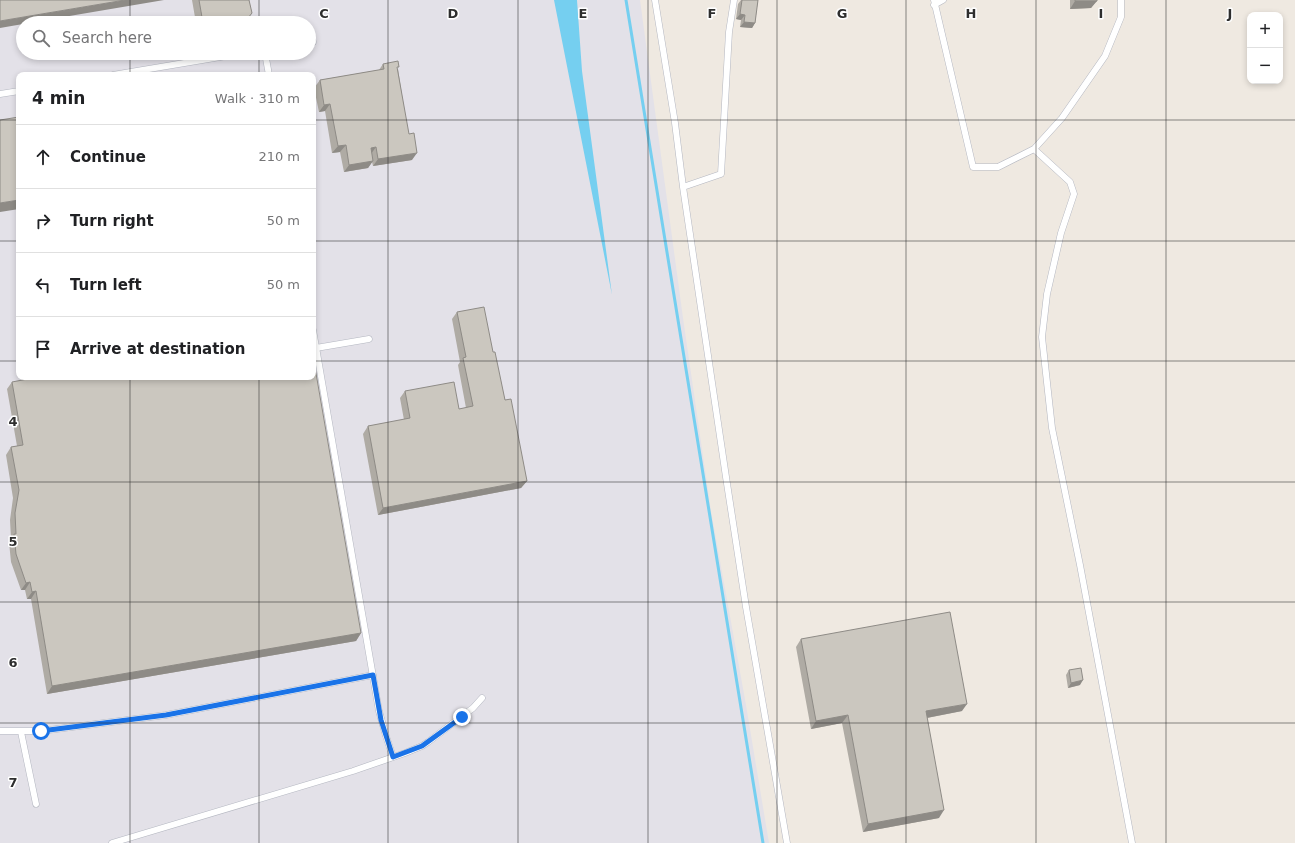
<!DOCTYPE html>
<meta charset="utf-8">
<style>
body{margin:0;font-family:"DejaVu Sans",sans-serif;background:#f6f6f6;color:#202124}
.controls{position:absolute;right:12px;top:12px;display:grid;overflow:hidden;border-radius:8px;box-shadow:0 2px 6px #0003}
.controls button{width:36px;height:36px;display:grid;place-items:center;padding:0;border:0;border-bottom:1px solid #e0e0e0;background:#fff;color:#202124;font:20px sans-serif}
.stop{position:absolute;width:12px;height:12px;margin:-9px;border:3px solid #1a73e8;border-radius:50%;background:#fff}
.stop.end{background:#1a73e8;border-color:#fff;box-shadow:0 1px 4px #0008}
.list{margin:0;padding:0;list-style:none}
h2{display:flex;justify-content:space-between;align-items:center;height:52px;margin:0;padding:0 16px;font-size:17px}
h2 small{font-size:13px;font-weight:400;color:#757577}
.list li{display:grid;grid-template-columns:26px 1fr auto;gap:12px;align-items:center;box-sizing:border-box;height:64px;padding:0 16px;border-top:1px solid #e0e0e0}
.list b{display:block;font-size:15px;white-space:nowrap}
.list em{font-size:13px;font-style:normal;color:#757577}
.icon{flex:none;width:22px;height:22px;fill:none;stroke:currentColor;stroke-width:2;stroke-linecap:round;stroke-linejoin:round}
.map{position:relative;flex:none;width:1295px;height:843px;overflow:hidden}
.search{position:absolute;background:#fff;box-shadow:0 2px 6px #0003;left:16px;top:16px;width:300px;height:44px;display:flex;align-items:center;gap:10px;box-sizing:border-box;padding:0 14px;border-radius:22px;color:#757577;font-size:15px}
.panel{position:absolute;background:#fff;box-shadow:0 2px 6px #0003;left:16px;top:72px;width:300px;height:308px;border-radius:8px}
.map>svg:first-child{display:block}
.industrial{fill:#e3e1e8;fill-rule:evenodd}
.water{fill:#75cff0}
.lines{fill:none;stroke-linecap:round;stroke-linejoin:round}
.stream{stroke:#75cff0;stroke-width:3}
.lane-casing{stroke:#b4b7c1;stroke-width:7}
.lane{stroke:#fff;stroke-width:6}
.wall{fill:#afaba4}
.shaded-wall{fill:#8e8b86}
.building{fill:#cbc7bf;stroke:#8e8b86}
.route{stroke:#1a73e8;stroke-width:5}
.grid{fill:none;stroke:#2e2e2e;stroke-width:1;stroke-opacity:0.55}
.grid-label{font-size:13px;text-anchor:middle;font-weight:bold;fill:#2e2e2e;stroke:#fff;stroke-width:3;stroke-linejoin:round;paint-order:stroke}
</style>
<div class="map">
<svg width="1295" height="843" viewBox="0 0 1295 843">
<rect width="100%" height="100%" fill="#efe9e1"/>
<!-- industrial -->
<path class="industrial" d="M0 0H640L683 318 711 511 746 705 769 843H0ZM23 23H309V53H23ZM19 75H313V377H19Z"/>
<!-- water -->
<path class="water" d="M554 0H577L582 71 612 295Z"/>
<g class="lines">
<!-- stream -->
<path class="stream" d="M626 0 763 843"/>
<!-- lane casing -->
<g class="lane-casing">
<path id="lane" d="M655 0 675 123 683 187 726 477 746 607 787 843
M934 0 973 167H998L1034 149 1062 118 1105 56 1121 17V0
M934 5 943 0
M309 42H313
M265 53 269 75
M113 75 244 53
M0 94 19 91
M1034 149 1070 182 1074 194 1061 233 1047 294 1042 337 1052 428 1080 565 1132 843
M683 187 721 174 729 32 734 0
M313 330 379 711 386 736 393 757
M316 348 369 339
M0 731H41L166 715 373 675
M21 732 36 804
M112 843 353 771 405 753 422 746 428 742 473 708 482 698"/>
</g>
<!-- lane -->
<use href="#lane" class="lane"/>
</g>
<!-- wall -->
<path class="wall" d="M192 0H249L252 13 244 23H196Z
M741 0H758L755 23 752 28 740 27 741 20 736 19 738 4Z
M1070 0H1097L1091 8 1070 9Z
M383 64 398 69 412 160 373 166 372 162 368 168 344 172 340 152 332 153 325 111 319 112 314 88 320 80 379 70Z
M457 312 493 352 505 400 527 481 521 488 378 515 363 434 368 426 404 420 400 398 405 391 459 409 466 408 458 365 460 362 452 319Z
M12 382 361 633 356 641 47 694 31 599H27L25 590H21L11 562 9 542 11 539 10 520 13 498 6 455 11 447 17 446 7 389Z
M801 639 962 711 927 718 939 818 863 832 842 723 811 729 796 647Z
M1069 670 1080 685 1068 688 1066 675Z"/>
<!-- shaded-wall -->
<path class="shaded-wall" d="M125 0H164L28 23H23V24L0 28V21Z
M1075 1H1097L1091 8 1070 9Z
M740 14 745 15 741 20 736 19Z
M248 18 244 23H219Z
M744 22 755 23 752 28 740 27Z
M330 104 325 111 319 112 324 105Z
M346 145 340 152 332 153 338 146Z
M376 147 371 154V148Z
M417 153 412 160 373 166 378 159Z
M373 161 368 168 344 172 349 165Z
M19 200V209L0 212V203Z
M527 481 521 488 378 515 383 508Z
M30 582 25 590H21L26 583Z
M36 591 31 599H27L32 592Z
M361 633 356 641 47 694 52 686Z
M1083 680 1080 685 1068 688 1071 683Z
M967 704 962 711 921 719 926 711Z
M848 715 842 723 811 729 816 721Z
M944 810 939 818 863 832 868 824Z"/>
<!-- building -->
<path class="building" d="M0 0H125L0 21Z
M199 0H249L252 13 248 18 219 23H203Z
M742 0H758L755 23 744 22 745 15 740 14Z
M1075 0H1097V1H1075Z
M398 61 399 67H397L409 134 414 133 417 153 378 159 376 147 371 148 373 161 349 165 346 145 338 146 330 104 324 105 320 80 384 69 383 64Z
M19 117V200L0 203V120Z
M484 307 493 352H495L505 400 511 399 527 481 383 508 368 426 410 418 405 391 454 382 459 409 473 406 463 358 466 357 457 312Z
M313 356 361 633 52 686 36 591 32 592 30 582 26 583 16 554 14 534H16L15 513 19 490 11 447 23 445 12 382 38 377H313Z
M950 612 967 704 926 711 944 810 868 824 848 715 816 721 801 639Z
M1081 668 1083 680 1071 683 1069 670Z"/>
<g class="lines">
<!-- route -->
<path class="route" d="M41 731 166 715 373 675 381 720 393 757 422 746 462 717"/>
</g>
<!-- grid -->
<path class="grid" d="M130 0V23M259 0V23M388 0V843M518 0V843M648 0V843M777 0V843M906 0V843M1036 0V843M1166 0V843M130 53V75M259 53V75M0 120H19M313 120H1295M0 241H19M313 241H1295M0 361H19M313 361H1295M130 377V843M259 377V843M0 482H1295M0 602H1295M0 723H1295"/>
<g class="grid-label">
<text x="324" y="18">C</text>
<text x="453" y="18">D</text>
<text x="583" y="18">E</text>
<text x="712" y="18">F</text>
<text x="842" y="18">G</text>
<text x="971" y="18">H</text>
<text x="1101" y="18">I</text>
<text x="1230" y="18">J</text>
<text x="13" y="426">4</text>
<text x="13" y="546">5</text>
<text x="13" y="667">6</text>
<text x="13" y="787">7</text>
</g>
</svg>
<div class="controls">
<button>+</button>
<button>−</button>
</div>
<div class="stop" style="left:41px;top:731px"></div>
<div class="stop end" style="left:462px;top:717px"></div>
<div class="search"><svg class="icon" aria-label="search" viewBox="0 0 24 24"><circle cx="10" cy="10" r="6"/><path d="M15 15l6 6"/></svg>Search here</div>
<section class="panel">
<h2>4 min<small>Walk · 310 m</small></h2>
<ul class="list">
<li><svg class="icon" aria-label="ahead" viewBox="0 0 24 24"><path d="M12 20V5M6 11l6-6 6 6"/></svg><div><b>Continue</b></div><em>210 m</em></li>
<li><svg class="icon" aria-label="right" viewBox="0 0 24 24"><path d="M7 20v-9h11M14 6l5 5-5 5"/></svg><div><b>Turn right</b></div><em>50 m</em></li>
<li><svg class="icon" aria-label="left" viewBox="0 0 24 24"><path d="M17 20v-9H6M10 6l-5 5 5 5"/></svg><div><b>Turn left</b></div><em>50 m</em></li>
<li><svg class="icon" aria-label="arrive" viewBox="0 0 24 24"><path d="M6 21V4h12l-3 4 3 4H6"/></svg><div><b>Arrive at destination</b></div></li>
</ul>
</section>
</div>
